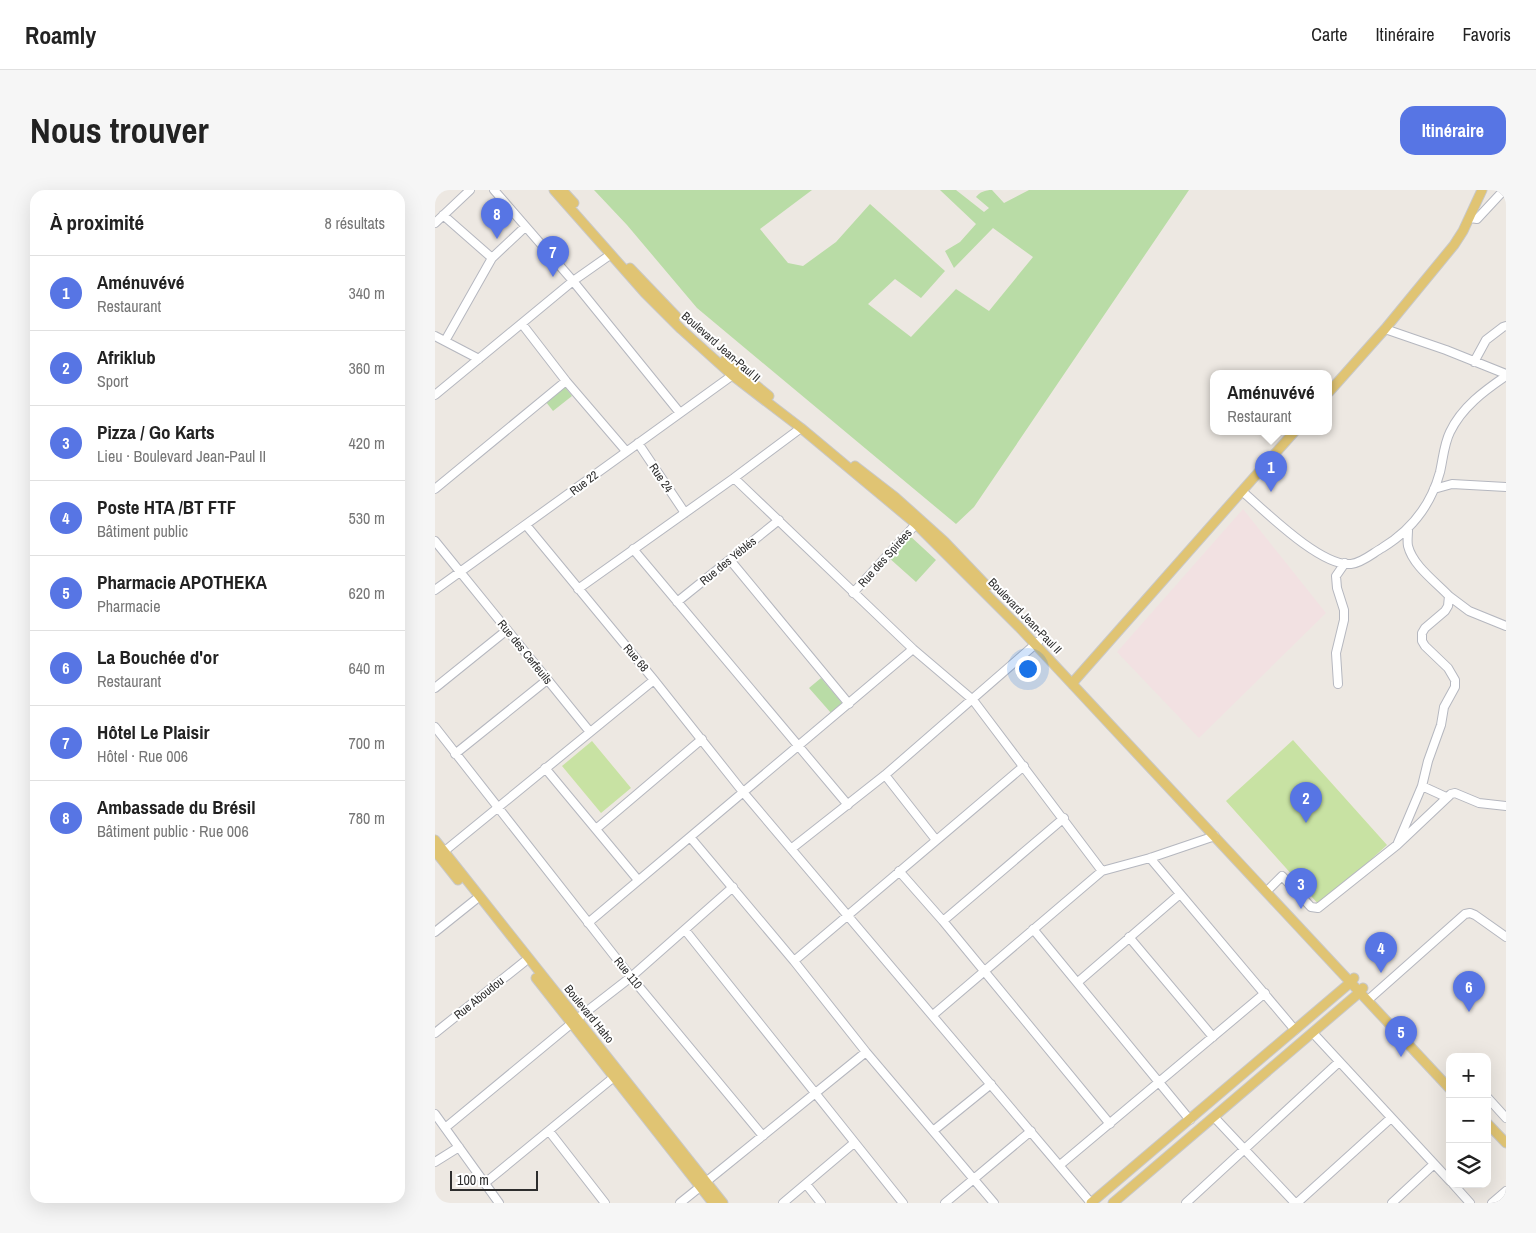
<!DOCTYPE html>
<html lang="fr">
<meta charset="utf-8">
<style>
body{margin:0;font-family:"Archivo Narrow",sans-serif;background:#f6f6f6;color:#222}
.controls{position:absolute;right:15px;bottom:15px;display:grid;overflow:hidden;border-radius:10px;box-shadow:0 5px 20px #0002}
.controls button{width:45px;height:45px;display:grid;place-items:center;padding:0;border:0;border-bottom:1px solid #e0e0e0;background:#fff;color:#222;font:25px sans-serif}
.scale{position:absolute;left:15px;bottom:12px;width:88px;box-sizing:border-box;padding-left:5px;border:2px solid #2d2d2d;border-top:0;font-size:14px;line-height:18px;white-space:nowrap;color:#2d2d2d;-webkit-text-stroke:4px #fff;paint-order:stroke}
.you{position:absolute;left:592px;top:478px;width:18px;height:18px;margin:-12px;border:4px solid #fff;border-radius:50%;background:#1a73e8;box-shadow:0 0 0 8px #1a73e833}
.badge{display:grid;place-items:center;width:32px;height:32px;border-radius:50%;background:#5775e4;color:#fff;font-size:16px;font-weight:700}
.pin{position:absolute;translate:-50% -41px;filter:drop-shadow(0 1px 2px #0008)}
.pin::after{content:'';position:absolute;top:26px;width:18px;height:15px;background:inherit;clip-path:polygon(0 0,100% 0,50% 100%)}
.popup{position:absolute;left:775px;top:180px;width:122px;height:65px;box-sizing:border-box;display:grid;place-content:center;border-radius:10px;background:#fff;filter:drop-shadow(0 1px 4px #0005);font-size:16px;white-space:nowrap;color:#767676}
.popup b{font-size:19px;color:#222}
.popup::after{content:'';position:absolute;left:50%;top:100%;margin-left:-10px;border:10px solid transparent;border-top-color:#fff}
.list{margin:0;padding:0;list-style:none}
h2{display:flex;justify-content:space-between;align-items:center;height:65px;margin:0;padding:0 20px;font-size:21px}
h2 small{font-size:16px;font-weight:400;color:#767676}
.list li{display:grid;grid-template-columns:32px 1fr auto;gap:15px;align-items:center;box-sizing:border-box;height:75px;padding:0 20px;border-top:1px solid #e0e0e0}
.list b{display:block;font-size:19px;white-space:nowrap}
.list p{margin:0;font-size:16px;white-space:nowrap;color:#767676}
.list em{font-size:16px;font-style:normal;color:#767676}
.icon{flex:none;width:28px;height:28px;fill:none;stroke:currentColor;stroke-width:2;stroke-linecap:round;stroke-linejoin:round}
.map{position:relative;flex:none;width:1071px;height:1013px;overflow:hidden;border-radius:15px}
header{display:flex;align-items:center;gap:30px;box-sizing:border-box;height:70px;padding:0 25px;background:#fff;border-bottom:1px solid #e0e0e0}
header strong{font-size:24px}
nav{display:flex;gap:28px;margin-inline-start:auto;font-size:18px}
.intro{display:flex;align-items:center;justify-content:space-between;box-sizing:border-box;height:120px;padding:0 30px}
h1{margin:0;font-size:35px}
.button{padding:12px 22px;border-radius:15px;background:#5775e4;color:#fff;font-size:18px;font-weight:700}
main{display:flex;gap:30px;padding:0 30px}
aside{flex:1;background:#fff;border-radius:15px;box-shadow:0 5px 20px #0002}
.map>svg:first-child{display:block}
.medical{fill:#f2e1e2}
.green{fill:#b9dca6}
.pitch{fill:#c8e2a3}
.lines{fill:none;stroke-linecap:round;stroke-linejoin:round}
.minor-casing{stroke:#b5b7bf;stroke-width:10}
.major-casing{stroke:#c8c8c8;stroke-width:11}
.minor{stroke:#fff;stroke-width:8}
.major{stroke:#e0c473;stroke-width:9}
.labels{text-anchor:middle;stroke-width:4;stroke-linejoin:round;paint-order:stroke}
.street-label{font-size:12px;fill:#2d2d2d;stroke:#fff}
</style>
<header>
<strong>Roamly</strong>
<nav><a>Carte</a><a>Itinéraire</a><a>Favoris</a></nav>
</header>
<div class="intro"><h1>Nous trouver</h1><a class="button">Itinéraire</a></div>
<main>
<aside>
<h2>À proximité<small>8 résultats</small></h2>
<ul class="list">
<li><span class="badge">1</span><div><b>Aménuvévé</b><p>Restaurant</p></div><em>340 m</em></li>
<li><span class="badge">2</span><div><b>Afriklub</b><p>Sport</p></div><em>360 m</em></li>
<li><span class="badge">3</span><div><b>Pizza / Go Karts</b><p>Lieu · Boulevard Jean-Paul II</p></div><em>420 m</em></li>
<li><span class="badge">4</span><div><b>Poste HTA /BT FTF</b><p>Bâtiment public</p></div><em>530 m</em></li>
<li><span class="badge">5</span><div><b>Pharmacie APOTHEKA</b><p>Pharmacie</p></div><em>620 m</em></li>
<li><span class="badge">6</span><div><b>La Bouchée d'or</b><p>Restaurant</p></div><em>640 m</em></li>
<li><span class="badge">7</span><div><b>Hôtel Le Plaisir</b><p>Hôtel · Rue 006</p></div><em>700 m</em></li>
<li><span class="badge">8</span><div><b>Ambassade du Brésil</b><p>Bâtiment public · Rue 006</p></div><em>780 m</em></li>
</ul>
</aside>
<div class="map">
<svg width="1071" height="1013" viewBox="0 0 1071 1013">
<rect width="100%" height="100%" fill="#ede8e2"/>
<!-- medical -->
<path class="medical" d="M808 319 891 423 764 548 682 462Z"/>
<!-- green -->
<path class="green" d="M159 0H377L325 39 353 73 368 76 401 52 435 14 510 81 486 108 460 89 433 114 476 147 521 99 554 121 598 67 558 38 519 78 510 61 525 52 541 34 505 0H521L549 22 554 18 541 7C545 2 550 0 557 0L569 13 594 0H754L539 317 521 334 262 118 192 35Z
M130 197 137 206 118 221 111 212Z
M474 345 501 370 481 392 453 367Z
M386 488 407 513 396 523 374 498Z"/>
<!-- pitch -->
<path class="pitch" d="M858 550 952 655 885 716 791 611Z
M157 551 196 598 166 623 127 576Z"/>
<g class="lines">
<!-- minor casing -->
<g class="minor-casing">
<path id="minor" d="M59 0 138 91 245 223
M8 25 57 68
M1035 28 1042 29 1069 0
M0 33 35 0
M87 134 131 191 191 261
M950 139 1011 160 1071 184
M0 146 44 169
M10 151 57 68 90 37
M1039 172 1051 150 1068 137 1071 136
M0 205 138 91 175 65
M203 253 250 323
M299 288 478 459 538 510 667 681
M0 299 131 191
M999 299 1017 294 1071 297
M808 302C830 321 886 377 916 374 927 373 938 363 947 358 975 341 996 315 1005 282 1008 269 1009 254 1015 242 1027 217 1049 201 1071 186
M91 335 219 490 308 602 656 1013
M0 351 155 542
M198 359 413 615
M295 370 414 514
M143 399 299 288 366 238
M0 400 302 182
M418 403 481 334
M1014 406 1034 421 1071 436
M242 412 344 330
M903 494 901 463 909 430V420L902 398 901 386 910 373
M0 498 72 440
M0 537 196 787 328 946
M20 564 112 490
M110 578 203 690
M450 585 501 650
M987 596 1011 607
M161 639 267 549
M255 647 359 771 431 862 559 1013
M962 655 987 596 993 571 1006 535 1009 517 1020 497V490L1013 478 990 456 987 451V443L990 438 1010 421 1013 416 1014 406C1001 392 978 376 973 356 972 351 973 345 973 340
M356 659 450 585 604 451
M6 664 219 490
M715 668 860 840
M464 681 508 731 675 934
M835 698 847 686 876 717 883 718 962 655 1016 604 1020 603 1044 613 1071 616
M508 731 629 628
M153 733 478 459
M598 739 755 930
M250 740 468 1013
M0 742 40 710
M694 747 778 847
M359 771 589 576
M643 792 745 704
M933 810 1030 724 1035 723 1040 725 1071 747
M498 825 667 681 715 668 780 646
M0 843 89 772
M878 843 1015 991
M1052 907 1071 928
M0 924 64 1013
M779 927 860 1013
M10 938 142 829 196 787 298 697
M114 941 170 1013
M498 941 556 894
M0 972 24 957
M625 975 830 803
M272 991 431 862
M50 993 179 887
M371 994 386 1013
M1018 994 1035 1013
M245 1013 265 997
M348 1013 419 953
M510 1013 596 941
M751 1013 904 872
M862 1013 956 928
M957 1013 999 974
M1057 1013 1071 1001"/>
</g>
<!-- major casing -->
<g class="major-casing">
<path id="major" d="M119 0 210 103 246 139 298 186 366 238 481 334 584 437 1015 899
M127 0 139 13
M195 78 241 126
M290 170 334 206
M894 202 950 139 1019 55 1028 41 1047 0
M420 276 460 307 509 351 552 396
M638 495 640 490 860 241
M0 650 288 1013
M0 661 23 690
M101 788 278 1013
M1052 933 1071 953
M656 1013 916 792 919 788
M678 1013 925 802 928 798"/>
</g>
<!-- minor -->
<use href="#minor" class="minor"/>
<!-- major -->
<use href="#major" class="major"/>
</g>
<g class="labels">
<!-- street labels -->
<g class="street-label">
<text transform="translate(286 157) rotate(41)" y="4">Boulevard Jean-Paul II</text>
<text transform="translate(226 288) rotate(56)" y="4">Rue 24</text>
<text transform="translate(149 293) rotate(-37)" y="4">Rue 22</text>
<text transform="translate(450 368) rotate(-48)" y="4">Rue des Spirées</text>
<text transform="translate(293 371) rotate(-39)" y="4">Rue des Yéblés</text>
<text transform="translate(590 426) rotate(46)" y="4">Boulevard Jean-Paul II</text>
<text transform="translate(90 462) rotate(51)" y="4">Rue des Cerfeuils</text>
<text transform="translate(201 468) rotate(50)" y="4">Rue 68</text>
<text transform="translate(193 783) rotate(51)" y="4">Rue 110</text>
<text transform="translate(44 808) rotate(-39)" y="4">Rue Aboudou</text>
<text transform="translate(154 824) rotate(51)" y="4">Boulevard Haho</text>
</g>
</g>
</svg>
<div class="controls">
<button>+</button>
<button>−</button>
<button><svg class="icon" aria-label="layers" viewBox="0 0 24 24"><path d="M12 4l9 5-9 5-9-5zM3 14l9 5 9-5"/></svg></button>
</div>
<div class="scale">100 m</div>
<div class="you"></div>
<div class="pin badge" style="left:836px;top:302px">1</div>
<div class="popup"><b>Aménuvévé</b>Restaurant</div>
<div class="pin badge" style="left:871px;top:633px">2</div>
<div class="pin badge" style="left:866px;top:719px">3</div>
<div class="pin badge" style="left:946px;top:783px">4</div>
<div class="pin badge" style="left:966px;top:867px">5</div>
<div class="pin badge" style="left:1034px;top:822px">6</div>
<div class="pin badge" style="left:118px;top:87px">7</div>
<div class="pin badge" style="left:62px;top:49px">8</div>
</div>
</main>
